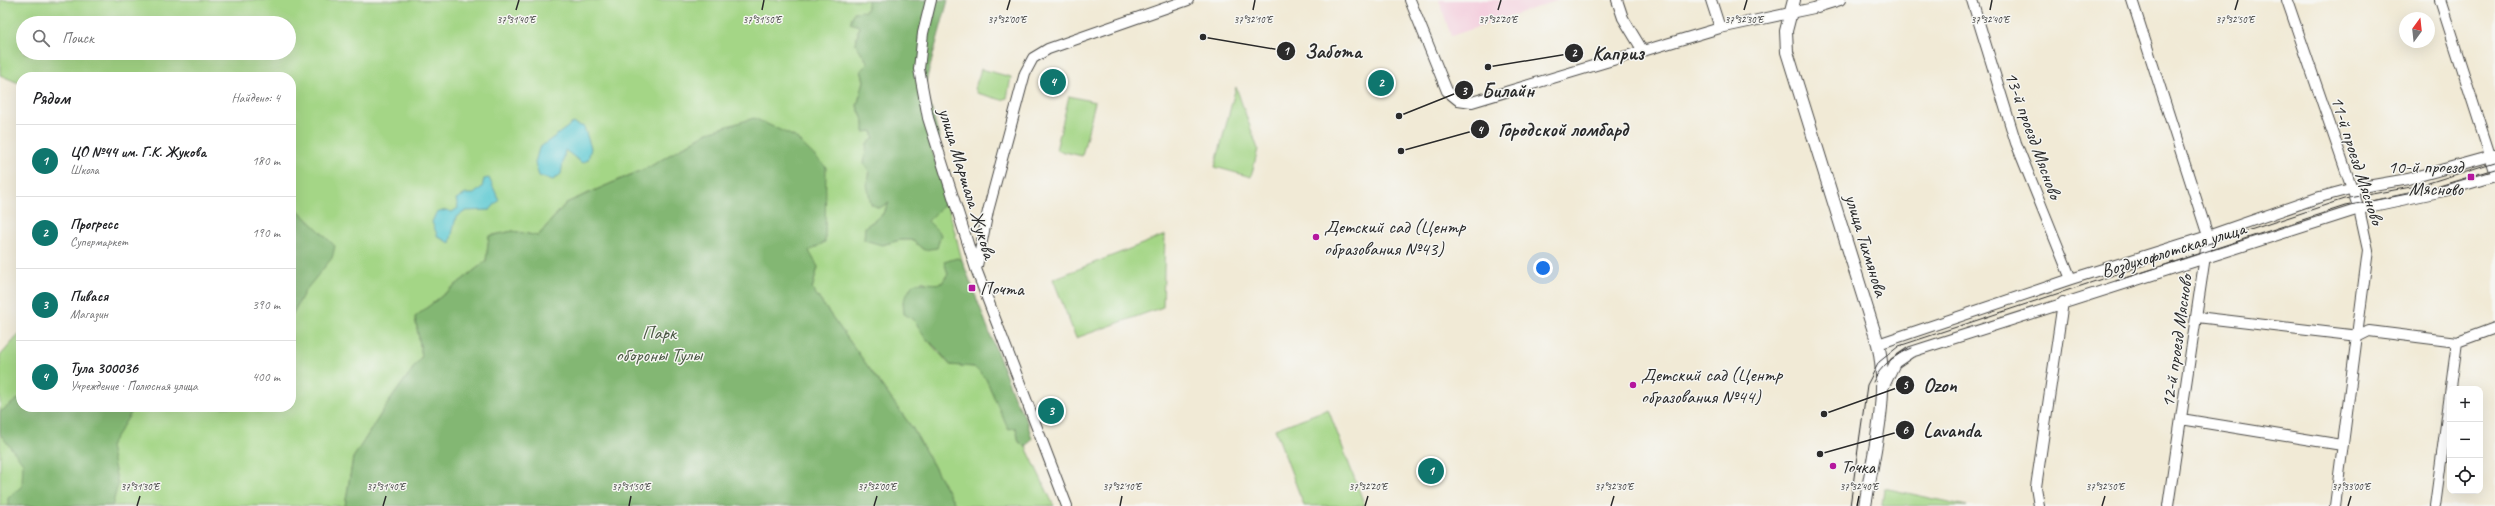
<!DOCTYPE html>
<html lang="ru">
<meta charset="utf-8">
<style>
body{margin:0;font-family:Caveat,sans-serif;background:#f2f2f2;color:#202124}
.controls{position:absolute;right:12px;bottom:12px;display:grid;overflow:hidden;border-radius:8px;box-shadow:0 4px 16px #0002}
.controls button{width:36px;height:36px;display:grid;place-items:center;padding:0;border:0;border-bottom:1px solid #e0e0e0;background:#fff;color:#202124;font:20px sans-serif}
.compass{position:absolute;left:2399px;top:12px;width:36px;height:36px;border-radius:50%;background:#fff;box-shadow:0 4px 16px #0002;rotate:15deg}
.you{position:absolute;left:1543px;top:268px;width:14px;height:14px;margin:-10px;border:3px solid #fff;border-radius:50%;background:#1a73e8;box-shadow:0 0 0 6px #1a73e833}
.badge{display:grid;place-items:center;width:26px;height:26px;border-radius:50%;background:#0f766e;color:#fff;font-size:13px;font-weight:700}
.pin{position:absolute;translate:-50% -50%;border:2px solid #fff;box-shadow:0 1px 4px #0006}
.list{margin:0;padding:0;list-style:none}
h2{display:flex;justify-content:space-between;align-items:center;height:52px;margin:0;padding:0 16px;font-size:17px}
h2 small{font-size:13px;font-weight:400;color:#757577}
.list li{display:grid;grid-template-columns:26px 1fr auto;gap:12px;align-items:center;box-sizing:border-box;height:72px;padding:0 16px;border-top:1px solid #e0e0e0}
.list b{display:block;font-size:15px;white-space:nowrap}
.list p{margin:0;font-size:13px;white-space:nowrap;color:#757577}
.list em{font-size:13px;font-style:normal;color:#757577}
.icon{flex:none;width:22px;height:22px;fill:none;stroke:currentColor;stroke-width:2;stroke-linecap:round;stroke-linejoin:round}
.map{position:relative;flex:none;width:2495px;height:506px;overflow:hidden}
.search{position:absolute;background:#fff;box-shadow:0 4px 16px #0002;left:16px;top:16px;width:280px;height:44px;display:flex;align-items:center;gap:10px;box-sizing:border-box;padding:0 14px;border-radius:22px;color:#757577;font-size:15px}
.panel{position:absolute;background:#fff;box-shadow:0 4px 16px #0002;left:16px;top:72px;width:280px;height:340px;border-radius:16px}
.map>svg:first-child{display:block}
.built{fill:#f4cfde}
.green{fill:#a4d686;stroke:#688058;fill-rule:evenodd}
.forest{fill:#83b773;stroke:#57714f}
.water{fill:#5cc9d2;stroke:#447a7e}
.lines{fill:none;stroke-linecap:round;stroke-linejoin:round}
.minor-casing{stroke:#494845;stroke-width:12}
.tertiary-casing{stroke:#494845;stroke-width:14}
.minor{stroke:#fff;stroke-width:10}
.tertiary{stroke:#fff;stroke-width:12}
.tram{stroke:#2b2b2b;stroke-width:1}
.ticks{fill:none;stroke:#2b2b2b;stroke-width:1.5}
.poi-dot{fill:#b5179e;stroke:#f6f6f2;stroke-width:1.5}
.labels{text-anchor:middle;stroke-width:3;stroke-linejoin:round;paint-order:stroke}
.street-label{font-size:19px;fill:#2b2b2b;stroke:#f6f6f2}
.poi-label{font-size:19px;fill:#2b2b2b;stroke:#f6f6f2;text-anchor:start}
.park-label{font-size:19px;fill:#495642;stroke:#f6f6f2}
.ticks-label{font-size:10px;text-anchor:middle;fill:#2b2b2b;stroke:#f6f6f2;stroke-width:3;stroke-linejoin:round;paint-order:stroke}
.leader{fill:none;stroke:#2b2b2b;stroke-width:1.5}
.callout-dot{fill:#2b2b2b;stroke:#f6f6f2;stroke-width:1.5}
.mark-label{font-size:12px;text-anchor:middle;font-weight:bold;fill:#fff}
.callout-label{font-size:20px;text-anchor:middle;font-weight:bold;fill:#2b2b2b;stroke:#f6f6f2;stroke-width:3;stroke-linejoin:round;paint-order:stroke}
</style>
<div class="map">
<svg width="2495" height="506" viewBox="0 0 2495 506">
<rect width="100%" height="100%" fill="#f6f6f2"/>
<filter id="ink" filterUnits="userSpaceOnUse"><feTurbulence type="fractalNoise" baseFrequency=".025" numOctaves="2"/><feDisplacementMap in="SourceGraphic" scale="8" xChannelSelector="R" yChannelSelector="G"/><feConvolveMatrix kernelMatrix="1 2 1 2 8 2 1 2 1" color-interpolation-filters="sRGB"/></filter>
<filter id="wash" filterUnits="userSpaceOnUse"><feTurbulence type="fractalNoise" baseFrequency=".012" numOctaves="4" result="noise"/><feDisplacementMap in="SourceGraphic" scale="16" xChannelSelector="R" yChannelSelector="G"/><feGaussianBlur stdDeviation="0.9" result="paint"/><feColorMatrix in="noise" values="0 0 0 0 0 0 0 0 0 0 0 0 0 0 0 0 0 1.4 0 .05"/><feComposite in="paint" operator="in"/></filter>
<g filter="url(#wash)">
<rect width="100%" height="100%" fill="#f1ead6"/>
<!-- built -->
<path class="built" d="M1439 0H1559L1451 36Z"/>
<!-- green -->
<path class="green" d="M0 0H868L866 12 850 23 859 26 856 44 868 63 861 70 864 81 857 106 864 122 865 131H872L874 138 867 184 889 202 882 215 865 227 882 245 900 240H912L924 250 928 221 947 202 962 260 957 258 942 283 931 285 922 281C920 293 916 307 916 319 917 332 941 354 950 365L974 367 986 379 1008 428H1016L1019 442 1026 447 1054 506H956L913 429 812 289 818 267 708 132 651 166 566 203 538 236 513 231 489 236 486 261 415 317 422 356 386 406 353 458 345 506H0V356L21 332V407H291V77H21V84L0 75ZM23 23H289V53H23Z
M981 69 1011 77 1007 98 1002 100 977 93 975 88Z
M1236 87 1258 149 1251 177 1215 167Z
M1069 96 1095 102 1082 156 1056 150Z
M1165 235 1163 307 1076 338 1053 279Z
M1328 409 1365 506H1304L1275 429Z
M1884 488 1967 506H1882Z"/>
<!-- forest -->
<path class="forest" d="M868 0H948L925 85 939 137 931 146 947 202 928 221 941 234 937 248 924 250 912 240H900L882 245 864 240 865 227 882 215 889 203 879 208 871 204 867 184 870 173 864 163 867 144 874 138 872 131 864 132V122L857 106 864 81 861 70 868 63 856 44 859 26 850 23 854 12 866 11Z
M754 118 795 137 826 167 825 242 809 251 818 267 812 289 913 429 956 506H345L353 458 386 406 422 356 415 317 486 261 489 236 513 231 538 236 566 203 651 166 708 132Z
M291 203 335 246 332 258 305 291 291 317Z
M957 258 962 260 1014 397 1026 419 1032 438 1026 447 1019 442 1016 428 1008 429 986 379 974 367 950 365C943 356 937 348 929 341 917 332 923 324 904 314L903 301 913 284C923 281 931 285 942 283L948 274 944 262Z
M21 397V407H140L133 410 110 446 118 485 112 506H8V498L22 486 23 463 0 434V412Z"/>
<!-- water -->
<path class="water" d="M573 123 584 127 591 148 588 160 582 163 565 150 561 174 553 180 539 176 535 163 539 148Z
M489 178 499 200 490 210 466 211 456 217 450 243 438 237 432 222 436 213 446 210 452 212 458 208 456 199 466 194H474L482 187 484 179Z"/>
</g>
<g filter="url(#ink)">
<g class="lines">
<!-- minor casing -->
<g class="minor-casing">
<path id="minor" d="M931 0 923 33 919 69 928 118 976 269 1067 506
M1410 0 1447 91 1458 100 1472 102 1720 28 1814 8 1840 0
M1617 0 1623 18 1643 51
M1711 0 1720 28
M1972 0 2016 143 2071 279
M2132 0 2208 236 2168 506
M2287 0 2359 209 2368 250 2335 506
M2440 0 2495 171
M977 266 988 211 1025 73 1033 58 1048 49 1188 0
M2197 317 2359 336 2369 331 2457 342 2495 328
M1878 344 2071 279 2208 236 2320 197 2350 189 2408 179 2495 155
M1883 388 1895 363 1911 352 2359 209 2444 191 2495 176
M2181 419 2342 445
M2039 506 2036 487 2063 302
M2435 506 2457 342"/>
</g>
<!-- tertiary casing -->
<g class="tertiary-casing">
<path id="tertiary" d="M1794 0 1786 31 1787 52 1878 344C1890 394 1873 455 1865 506"/>
</g>
<!-- minor -->
<use href="#minor" class="minor"/>
<!-- tertiary -->
<use href="#tertiary" class="tertiary"/>
<!-- tram -->
<path class="tram" d="M2116 281 2345 206 2423 191 2495 169
M1873 382C1880 366 1896 354 1911 348
M1850 506 1867 385 1879 362 1899 346 2344 199 2422 185 2495 162"/>
</g>
</g>
<!-- ticks -->
<path class="ticks" d="M516 10 519 0M762 10 764 0M1007 10 1010 0M1253 10 1255 0M1498 10 1501 0M1744 10 1747 0M1990 10 1992 0M2235 10 2238 0M137 506 140 496M383 506 386 496M629 506 631 496M874 506 877 496M1120 506 1122 496M1365 506 1368 496M1611 506 1614 496M1857 506 1859 496M2102 506 2105 496M2348 506 2351 496"/>
<!-- markers -->
<g class="poi-dot">
<rect x="2467" y="173" width="8" height="8" rx="2"/>
<circle cx="1316" cy="237" r="4"/>
<rect x="968" y="284" width="8" height="8" rx="2"/>
<circle cx="1633" cy="385" r="4"/>
<circle cx="1833" cy="466" r="4"/>
</g>
<g class="labels">
<!-- street labels -->
<g class="street-label">
<text transform="translate(2034 135) rotate(70)" y="7">13-й проезд Мясново</text>
<text transform="translate(2358 160) rotate(72)" y="7">11-й проезд Мясново</text>
<text transform="translate(968 183) rotate(73)" y="7">улица Маршала Жукова</text>
<text transform="translate(1867 245) rotate(73)" y="7">улица Тихмянова</text>
<text transform="translate(2173 249) rotate(-17)" y="7">Воздухофлотская улица</text>
<text transform="translate(2176 341) rotate(-82)" y="7">12-й проезд Мясново</text>
</g>
<!-- poi labels -->
<g class="poi-label">
<text x="2463" y="173" text-anchor="end">10-й проезд<tspan x="2463" dy="22">Мясново</tspan></text>
<text x="1324" y="233">Детский сад (Центр<tspan x="1324" dy="22">образования №43)</tspan></text>
<text x="980" y="295">Почта</text>
<text x="1641" y="381">Детский сад (Центр<tspan x="1641" dy="22">образования №44)</tspan></text>
<text x="1841" y="473">Точка</text>
</g>
<!-- park labels -->
<g class="park-label">
<text x="659" y="339">Парк<tspan x="659" dy="22">обороны Тулы</tspan></text>
</g>
</g>
<g class="ticks-label">
<text x="516" y="23">37°31'40"E</text>
<text x="762" y="23">37°31'50"E</text>
<text x="1007" y="23">37°32'00"E</text>
<text x="1253" y="23">37°32'10"E</text>
<text x="1498" y="23">37°32'20"E</text>
<text x="1744" y="23">37°32'30"E</text>
<text x="1990" y="23">37°32'40"E</text>
<text x="2235" y="23">37°32'50"E</text>
<text x="140" y="490">37°31'30"E</text>
<text x="386" y="490">37°31'40"E</text>
<text x="631" y="490">37°31'50"E</text>
<text x="877" y="490">37°32'00"E</text>
<text x="1122" y="490">37°32'10"E</text>
<text x="1368" y="490">37°32'20"E</text>
<text x="1614" y="490">37°32'30"E</text>
<text x="1859" y="490">37°32'40"E</text>
<text x="2105" y="490">37°32'50"E</text>
<text x="2351" y="490">37°33'00"E</text>
</g>
<!-- callouts -->
<path class="leader" d="M1203 37L1286 51M1488 67L1574 53M1399 116L1464 90M1401 151L1480 129M1824 414L1905 385M1820 454L1905 430"/>
<g class="callout-dot">
<circle cx="1203" cy="37" r="4"/>
<circle cx="1488" cy="67" r="4"/>
<circle cx="1399" cy="116" r="4"/>
<circle cx="1401" cy="151" r="4"/>
<circle cx="1824" cy="414" r="4"/>
<circle cx="1820" cy="454" r="4"/>
<circle cx="1286" cy="51" r="10"/>
<circle cx="1574" cy="53" r="10"/>
<circle cx="1464" cy="90" r="10"/>
<circle cx="1480" cy="129" r="10"/>
<circle cx="1905" cy="385" r="10"/>
<circle cx="1905" cy="430" r="10"/>
</g>
<g class="mark-label">
<text x="1286" y="55">1</text>
<text x="1574" y="57">2</text>
<text x="1464" y="95">3</text>
<text x="1480" y="134">4</text>
<text x="1905" y="389">5</text>
<text x="1905" y="434">6</text>
</g>
<g class="callout-label">
<text x="1333" y="58">Забота</text>
<text x="1618" y="60">Каприз</text>
<text x="1508" y="97">Билайн</text>
<text x="1563" y="136">Городской ломбард</text>
<text x="1940" y="392">Ozon</text>
<text x="1952" y="437">Lavanda</text>
</g>
</svg>
<div class="controls">
<button>+</button>
<button>−</button>
<button><svg class="icon" aria-label="locate" viewBox="0 0 24 24"><circle cx="12" cy="12" r="6"/><path d="M12 2v4M12 18v4M2 12h4M18 12h4"/></svg></button>
</div>
<svg class="compass" viewBox="-18 -18 36 36"><path d="M0-13l5 13h-10z" fill="#e53935"/><path d="M0 13l5-13h-10z" fill="#757577"/></svg>
<div class="you"></div>
<div class="pin badge" style="left:1431px;top:471px">1</div>
<div class="pin badge" style="left:1381px;top:83px">2</div>
<div class="pin badge" style="left:1051px;top:411px">3</div>
<div class="pin badge" style="left:1053px;top:82px">4</div>
<div class="search"><svg class="icon" aria-label="search" viewBox="0 0 24 24"><circle cx="10" cy="10" r="6"/><path d="M15 15l6 6"/></svg>Поиск</div>
<section class="panel">
<h2>Рядом<small>Найдено: 4</small></h2>
<ul class="list">
<li><span class="badge">1</span><div><b>ЦО №44 им. Г.К. Жукова</b><p>Школа</p></div><em>180 m</em></li>
<li><span class="badge">2</span><div><b>Прогресс</b><p>Супермаркет</p></div><em>190 m</em></li>
<li><span class="badge">3</span><div><b>Пивася</b><p>Магазин</p></div><em>390 m</em></li>
<li><span class="badge">4</span><div><b>Тула 300036</b><p>Учреждение · Полюсная улица</p></div><em>400 m</em></li>
</ul>
</section>
</div>
